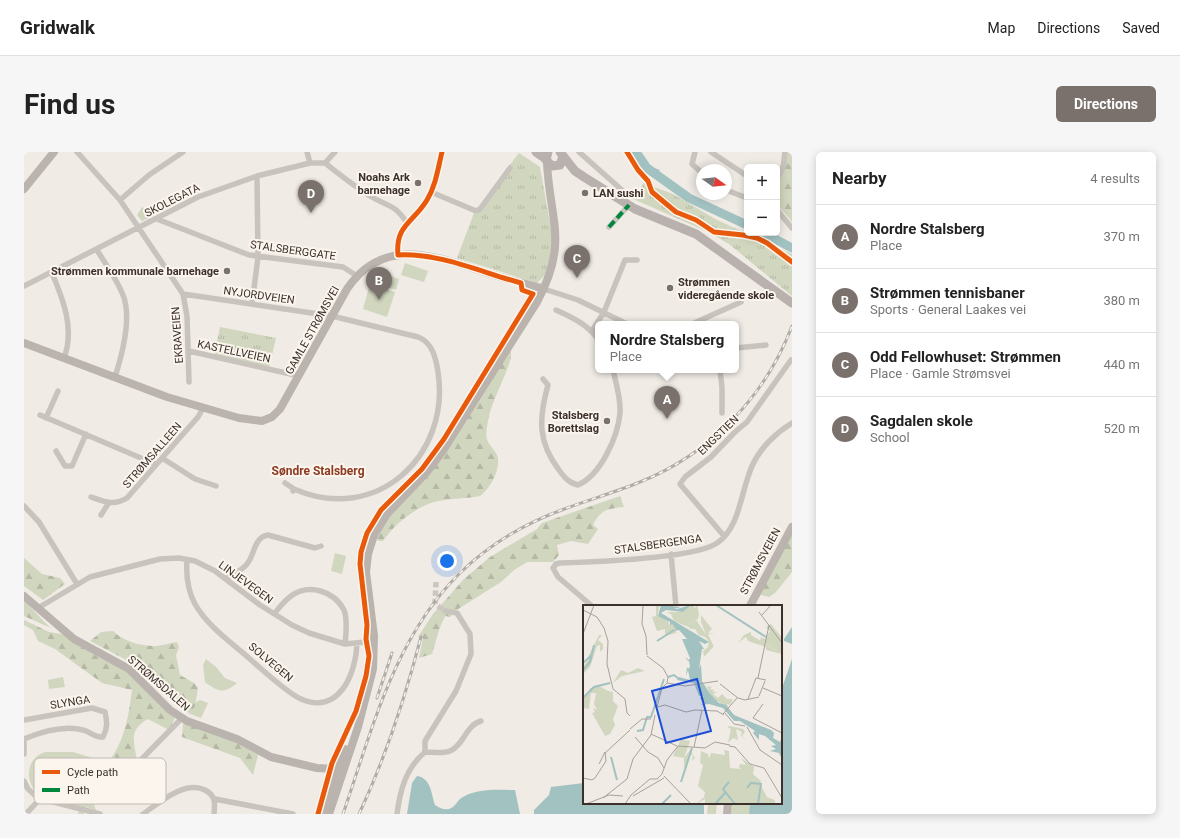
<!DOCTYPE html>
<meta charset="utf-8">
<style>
body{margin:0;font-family:Roboto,sans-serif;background:#f6f6f6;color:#222}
.controls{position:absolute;right:12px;top:12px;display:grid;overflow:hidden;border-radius:6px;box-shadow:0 2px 10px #0003}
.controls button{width:36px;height:36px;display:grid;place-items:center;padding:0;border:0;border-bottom:1px solid #e0e0e0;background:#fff;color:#222;font:20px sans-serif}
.compass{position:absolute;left:672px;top:12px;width:36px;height:36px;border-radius:50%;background:#fff;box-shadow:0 2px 10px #0003;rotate:105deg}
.you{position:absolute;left:423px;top:409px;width:14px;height:14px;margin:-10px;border:3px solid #fff;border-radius:50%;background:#1a73e8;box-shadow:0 0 0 6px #1a73e833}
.badge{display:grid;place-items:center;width:26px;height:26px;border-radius:50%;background:#7a716c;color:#fff;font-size:13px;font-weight:700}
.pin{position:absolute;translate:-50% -33px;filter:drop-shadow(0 1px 2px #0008)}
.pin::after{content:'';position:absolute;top:21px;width:14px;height:12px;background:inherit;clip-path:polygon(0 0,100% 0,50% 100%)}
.popup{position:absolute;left:571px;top:169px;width:144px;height:52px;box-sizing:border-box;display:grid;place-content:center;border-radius:6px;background:#fff;filter:drop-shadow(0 1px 3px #0005);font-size:13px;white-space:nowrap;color:#767676}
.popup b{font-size:15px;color:#222}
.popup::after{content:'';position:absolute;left:50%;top:100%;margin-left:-8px;border:8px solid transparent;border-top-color:#fff}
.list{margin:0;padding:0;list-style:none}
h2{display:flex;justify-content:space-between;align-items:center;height:52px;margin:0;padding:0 16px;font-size:17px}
h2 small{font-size:13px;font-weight:400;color:#767676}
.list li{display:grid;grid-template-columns:26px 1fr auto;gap:12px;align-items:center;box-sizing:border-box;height:64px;padding:0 16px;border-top:1px solid #e0e0e0}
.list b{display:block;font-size:15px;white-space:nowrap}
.list p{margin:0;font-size:13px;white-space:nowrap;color:#767676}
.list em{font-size:13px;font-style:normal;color:#767676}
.map{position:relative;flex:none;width:768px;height:662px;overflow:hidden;border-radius:6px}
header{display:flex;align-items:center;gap:24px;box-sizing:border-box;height:56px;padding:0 20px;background:#fff;border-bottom:1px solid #e0e0e0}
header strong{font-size:19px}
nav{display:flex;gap:22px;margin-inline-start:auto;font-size:14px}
.intro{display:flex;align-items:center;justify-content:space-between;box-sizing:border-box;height:96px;padding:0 24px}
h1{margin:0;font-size:28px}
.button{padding:10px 18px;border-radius:6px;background:#7a716c;color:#fff;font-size:14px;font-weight:700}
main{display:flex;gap:24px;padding:0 24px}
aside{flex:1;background:#fff;border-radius:6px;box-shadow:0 2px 10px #0003}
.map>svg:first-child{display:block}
.green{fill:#d1d6bf}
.forest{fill:url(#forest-firs)}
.park{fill:url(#park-tufts)}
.water{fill:#a1c2c1}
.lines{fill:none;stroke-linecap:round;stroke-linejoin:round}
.river{stroke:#a1c2c1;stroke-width:9}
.street-tunnel{stroke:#ccc6c0;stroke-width:5.5;stroke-dasharray:5.5 3;stroke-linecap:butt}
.street{stroke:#c9c3be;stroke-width:5.5}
.secondary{stroke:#bab3ae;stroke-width:8}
.primary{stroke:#b8b1ad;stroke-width:9}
.rail-casing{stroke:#b1aca8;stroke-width:3}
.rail{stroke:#fbf5ee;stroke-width:1.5;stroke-dasharray:4.5;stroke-linecap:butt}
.quiet{stroke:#00873e;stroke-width:4;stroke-dasharray:8 4;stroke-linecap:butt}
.cycleway-casing{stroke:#fbf5ee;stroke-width:8}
.cycleway{stroke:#e8590c;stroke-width:5}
.poi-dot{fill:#7a716c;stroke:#fbf5ee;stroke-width:1.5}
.labels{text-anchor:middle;stroke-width:4;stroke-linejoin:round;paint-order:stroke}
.poi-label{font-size:11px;font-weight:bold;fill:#3b302b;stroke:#fbf5ee;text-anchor:end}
.street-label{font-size:11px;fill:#3b302b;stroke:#fbf5ee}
.neighbourhood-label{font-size:12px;font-weight:bold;fill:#8c3b22;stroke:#fbf5ee}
.inset-river{fill:none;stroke:#a1c2c1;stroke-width:2}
.inset-road{fill:none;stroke:#a8a09b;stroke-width:1}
.view{fill:#1d4ed8;fill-opacity:0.15;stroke:#1d4ed8;stroke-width:2}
.inset-edge{fill:none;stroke:#3b302b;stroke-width:2}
.key{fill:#fbf5ee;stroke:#c1bab4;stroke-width:1}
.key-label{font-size:11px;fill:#3b302b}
</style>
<header>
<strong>Gridwalk</strong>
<nav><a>Map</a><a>Directions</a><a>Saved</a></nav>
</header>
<div class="intro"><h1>Find us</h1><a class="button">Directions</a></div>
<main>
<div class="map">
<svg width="768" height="662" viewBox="0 0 768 662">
<defs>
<pattern id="forest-firs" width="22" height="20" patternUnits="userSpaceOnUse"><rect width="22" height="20" fill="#d1d6bf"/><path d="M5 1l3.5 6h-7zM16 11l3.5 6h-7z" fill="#b4b8a4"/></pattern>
<pattern id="park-tufts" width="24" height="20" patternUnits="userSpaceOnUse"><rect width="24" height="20" fill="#d1d6bf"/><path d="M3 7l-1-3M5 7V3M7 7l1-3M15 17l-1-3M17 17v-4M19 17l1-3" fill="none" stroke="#b4b8a4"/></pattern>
</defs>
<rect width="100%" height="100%" fill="#f0ebe5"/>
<!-- green -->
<path class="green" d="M381 111 404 119 400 130 377 123Z
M351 119 375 127 372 138 347 130Z
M346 132 371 140 363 165 339 157Z
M311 401 322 404 318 422 307 419Z
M182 507 192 515 201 526 213 531C200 542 194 540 181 530L179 513Z
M39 525 41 535 25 537 24 528Z
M176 548 184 551 177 566 166 562 172 550Z
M21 600H49L69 606 72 615 62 617 61 627 72 658 62 655 60 662H54L56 655C47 653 20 646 14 642 0 629 2 606 21 600Z
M684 651H693L692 662H683Z
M708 651H727L726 662H707Z"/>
<!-- forest -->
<path class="forest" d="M760 0H768V70L753 52V27Z
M487 196V205L484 215C477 234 465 255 463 275 460 291 467 292 473 303 478 316 466 337 456 344 440 347 420 346 404 352 387 359 369 374 359 389H355L351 386 354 377 396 330Z
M596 344 600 355C583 357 577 357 569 373L574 377 564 392 547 389 533 393 535 403 529 410H503L490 418 477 430 431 459 426 465 421 464 416 475 408 502 395 506 399 486 394 485 409 462 440 427 466 405 513 377 518 371Z
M768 374V420L751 441 745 445 730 441Z
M0 406 18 422 36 426 41 432 19 448 0 434Z
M0 449C10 457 17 468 27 476L0 464Z
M0 468 25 480 38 482 69 502 102 519 151 566 145 578 124 567C104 578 110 589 113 609 103 623 86 628 70 631 65 606 82 616 90 602 102 582 105 561 108 538L78 531 31 497 14 489 9 478 0 473Z
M89 479C99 489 116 494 131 494 138 494 145 491 153 490L155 495 152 503 156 523 170 531 174 536 171 554 166 562 150 550 116 515 66 489 77 480Z
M159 571 211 590 234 603 229 623 216 606 158 585Z"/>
<!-- park -->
<path class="park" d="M495 1 516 15 530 93 522 122 513 131 433 106 450 61 453 62 487 16 485 14Z
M619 31 649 42 693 68 768 102V144L705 92 684 80 607 46 616 38Z
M118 55 124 59 126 58 131 63 118 69 113 63Z
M196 175 252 186 245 216 190 205Z"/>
<!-- water -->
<path class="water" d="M620 4 624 14 636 18 630 26 619 19 612 9Z
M768 475V492L760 489V487Z
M768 507V662H725L726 651H757V539Z
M393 624C407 626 407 641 411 653 416 656 419 658 425 657 432 655 433 648 439 645 455 636 473 638 491 638L496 662H383L388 631Z
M560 631V651H680V662H510V658L525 643 527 635Z"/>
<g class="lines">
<!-- river -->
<path class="river" d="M612 0 623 16 665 46 723 73
M740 81 768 96"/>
<!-- street-tunnel -->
<path class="street-tunnel" d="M412 430 411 452 421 459"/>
<!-- street -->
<path class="street" d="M53 0 96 48 159 142 163 164 165 230
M283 0 286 11
M555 0 599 39 602 44 600 50
M671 0 668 12 678 21
M687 0 723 24
M301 11C315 22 331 35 346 44 364 55 370 51 383 71
M753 26 759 16 761 0
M702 38 723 46
M407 40 452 59 456 57 486 16
M96 48 125 23 159 0
M753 58 768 76
M133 67 225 103 319 115 333 124
M585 75 605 53
M73 98C82 113 93 127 99 143 108 165 98 203 91 225
M374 103C371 73 390 70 403 48 411 35 414 21 416 6
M28 121C39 147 51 177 40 206
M0 134 174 45 233 24 286 11H301L311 0
M520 137 554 148 603 172
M159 142 308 164 394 185C408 190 412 206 414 220 427 304 352 373 270 337L269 339
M228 152 234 105 233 24
M532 158C549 166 563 172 574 187
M668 172 717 150
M568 179 580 160 601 108H613
M712 196 742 193
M165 199 275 224
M696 218 698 235V261
M519 227 524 233C515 266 513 289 535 318 540 325 545 331 554 333 577 323 594 284 596 261 597 247 592 231 589 218
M16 263 131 312
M22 266 34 239
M32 299 41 314H48L62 282
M138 306 171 327 192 334
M261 331 270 337
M67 345C81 350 90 354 103 346L174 265 179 256
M0 354 15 370 53 432
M77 363 84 352
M700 384 656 332 661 325 687 305 711 280 723 270 767 208
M647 402 652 454
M163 408C162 422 164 439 171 452 184 475 208 491 227 508 240 519 263 541 277 547 315 564 332 521 333 492
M202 427C209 421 218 419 223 412 231 403 229 386 244 383L291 396 297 394
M568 454 534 425 529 416 532 412 536 411C568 410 669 407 693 391 717 375 717 336 729 312 737 295 753 280 768 271
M14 456 66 425 136 407 155 406 171 409 191 419 236 453 268 473 285 481 321 492 351 489
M250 462C255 456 260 449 267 444 285 431 310 439 320 458 324 468 322 482 321 492
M0 568 68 556 81 560C83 569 84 576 79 585H76C69 584 65 579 59 578 40 573 17 580 0 587
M0 589V602
M401 600V589L432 539 447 502 446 482 433 461 421 459
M401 600C409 600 419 602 426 599 440 593 442 573 457 569
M0 629 4 637 14 646 13 650 2 662
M71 635 106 619 158 566
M14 646 76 662
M191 647 269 662
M119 662C135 651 160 628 181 638 192 644 191 651 190 662
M373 662C376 638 382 616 401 600"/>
<!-- secondary -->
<path class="secondary" d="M0 37 30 0
M0 191 143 245 215 266 238 269 248 265 256 257 323 137C358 85 408 103 458 119 478 126 499 131 520 137
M0 444 50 487 105 517 146 558 163 569 213 587 247 605 293 616 310 617 318 623
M726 454 768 375
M298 662 321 597
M305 662 334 575 349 517 350 484 342 420 344 402 350 383 363 362 402 321 418 300 513 150C545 90 526 70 523 11
M703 662 704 651"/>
<!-- primary -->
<path class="primary" d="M512 0 522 7
M524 0 522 8 528 14 536 13 539 4
M536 0 551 19 560 25 611 57 672 82 768 151"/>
<!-- rail casing -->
<g class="rail-casing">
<path id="rail" d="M353 546 368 501
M319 662C348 578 370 486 436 421 466 392 503 370 543 356 567 347 592 340 616 330 686 302 741 245 768 174
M335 662C362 605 381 546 397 485"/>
</g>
<!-- rail -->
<use href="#rail" class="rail"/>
<!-- quiet -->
<path class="quiet" d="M585 75 605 53"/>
<!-- cycleway casing -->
<g class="cycleway-casing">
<path id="cycleway" d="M603 0 614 18 624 29 628 40 652 60 672 68 690 80 719 83 733 86 743 91 768 110
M294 662 308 611 332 559 342 524 345 504 342 487 343 473 336 412 337 400 343 381 357 358 398 317 420 287 509 142 498 138 497 131C456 120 417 101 374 103 371 73 390 70 403 48 412 33 414 16 418 0"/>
</g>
<!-- cycleway -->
<use href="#cycleway" class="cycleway"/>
</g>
<!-- markers -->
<g class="poi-dot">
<circle cx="394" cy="31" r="4"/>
<circle cx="561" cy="41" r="4"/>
<circle cx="203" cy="119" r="4"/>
<circle cx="646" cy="136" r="4"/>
<circle cx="583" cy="269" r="4"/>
</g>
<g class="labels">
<!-- poi labels -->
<g class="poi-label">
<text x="386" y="29">Noahs Ark<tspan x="386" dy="13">barnehage</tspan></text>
<text x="569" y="45" text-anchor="start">LAN sushi</text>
<text x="195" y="123">Strømmen kommunale barnehage</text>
<text x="654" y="134" text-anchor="start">Strømmen<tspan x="654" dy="13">videregående skole</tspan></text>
<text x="575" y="267">Stalsberg<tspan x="575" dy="13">Borettslag</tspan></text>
</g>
<!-- street labels -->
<g class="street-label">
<text transform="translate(148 48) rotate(-27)" y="4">SKOLEGATA</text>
<text transform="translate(269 98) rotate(8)" y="4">STALSBERGGATE</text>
<text transform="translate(235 143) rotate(8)" y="4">NYJORDVEIEN</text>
<text transform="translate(288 178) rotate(-61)" y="4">GAMLE STRØMSVEI</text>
<text transform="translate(153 183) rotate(-94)" y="4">EKRAVEIEN</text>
<text transform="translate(210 199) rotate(12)" y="4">KASTELLVEIEN</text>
<text transform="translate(694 283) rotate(-44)" y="4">ENGSTIEN</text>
<text transform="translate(128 303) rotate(-49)" y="4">STRØMSALLEEN</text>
<text transform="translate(634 392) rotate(-8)" y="4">STALSBERGENGA</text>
<text transform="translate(736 409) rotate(-62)" y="4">STRØMSVEIEN</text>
<text transform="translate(222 430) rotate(36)" y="4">LINJEVEGEN</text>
<text transform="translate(247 510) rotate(40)" y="4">SOLVEGEN</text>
<text transform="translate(135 531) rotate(41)" y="4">STRØMSDALEN</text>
<text transform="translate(46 550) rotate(-9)" y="4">SLYNGA</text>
</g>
<!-- neighbourhood labels -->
<g class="neighbourhood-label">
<text x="294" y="323">Søndre Stalsberg</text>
</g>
</g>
<!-- overview -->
<g transform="translate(559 453)">
<rect width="199" height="199" fill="#f0ebe5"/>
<path d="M113 15 131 41 121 52 120 46 125 42 126 36 122 32 116 30 112 24H107L105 19ZM8 87 6 104 0 103V94Z" fill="#d1d6bf"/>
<path d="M73 0H76L75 11 84 14 87 21 89 19 93 24V28L82 31V24L74 26 69 12 73 11ZM108 0H111V4L114 0 116 9 115 14 105 19 108 23 91 16 88 9 84 7H100ZM118 10 129 24 125 28 132 29H125L129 38H124L126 37 118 17ZM188 19 199 33V49L183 45V42L165 36 163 32 155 38 161 30 168 27V30L194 46 188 28 183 22ZM16 30H19L15 35 20 39V44L17 47V40L14 41 7 62 0 69V62L9 49 4 54ZM55 63 62 66 39 71 30 78 38 65 45 68ZM14 80 25 86 30 87V85V96L35 101 30 114 32 120 27 129 22 131 9 108 12 107 10 103 14 105 11 99 13 88H7L6 84ZM147 121 160 124 162 127 159 131 163 135 158 131 159 127 153 124 155 135 150 133 145 138 148 124 144 122ZM109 142V149L112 153 109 156 110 150H107L101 164V153ZM141 145 146 146 147 163 158 164 156 162 157 159 163 160 158 153 171 162 170 169 178 176 177 179 184 192 192 195V199H122V194L113 199 121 192 122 187 115 181 120 160 117 158 118 146 125 149 126 154 128 148 142 150Z" fill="#d1d6bf"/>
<path d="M186 27 190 28 198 39 195 46 177 36 178 32 182 34Z" fill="#d1d6bf"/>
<path d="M98 134 107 136 101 153 90 151Z" fill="#d1d6bf"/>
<path d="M123 78 125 82 129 81 127 84 131 85 130 87H134L130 89 135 93 139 89 144 94H150L147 100 144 99 145 102 132 95 127 90Z" fill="#d1d6bf"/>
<path d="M78 0 98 2 91 4H94L108 0 100 7 83 5 78 8 126 37 122 39 116 36 121 44H119L116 64 118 59 119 76 127 89 136 98 143 100 151 110 188 125 191 128 190 133 197 137 199 132V154L196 148 187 146 193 144 188 141 193 140 182 131 176 129V135L170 128 172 126 157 116H151L140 103 126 99 118 100 120 98 117 93 121 91H116L111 78 94 75 96 72 107 75 105 65 103 71 104 62 105 64 107 62 106 56H105L102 52 106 55 107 53 99 34H104L96 25 90 26 93 24 89 19 87 21V17L75 11Z" fill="#a1c2c1"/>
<path class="inset-river" d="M133 0 183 32M74 36 91 25M0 58 9 50M0 65 7 57 11 40M85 72 91 70 96 74M0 93 11 82 27 78M54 126 60 125 64 112H68L81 74M28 152 34 175M98 177 109 143M146 177 140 184 152 199M164 183 168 178 178 179 175 199M79 199 88 190M132 199 142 188"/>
<path class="inset-road" d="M60 0 59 19 63 31 64 50M0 5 14 12 21 23 25 36 24 59 30 84 42 94 44 108 47 111M176 7 199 38M179 10 188 0M0 29 11 0M64 51 80 63 85 72 84 78M175 73 186 20M84 78 102 81 135 76M137 79 155 93M180 83 199 91M176 91 182 76M155 93 162 95 176 92M165 94 173 73 183 75M74 102 82 100 103 107 112 105 134 106 141 110M74 102 79 83 84 78M142 108 151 119 162 121M140 109 154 93M170 113 180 99M170 113 199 128M164 122 177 145 199 160M47 124 59 114H68M68 129 94 141M52 132 65 147 75 153 81 163M95 141 122 143 132 137 147 140M146 141 152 142 167 159 181 163 199 193M111 142 119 105M21 149 47 125M16 159 22 147M81 171 108 199M0 173 9 175 12 173 23 156 22 147M67 174H74L79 169 84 155 95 141M50 191 81 173M20 193 44 174 50 154 68 130 72 110M3 199 26 190 40 191M42 199 48 190 67 174"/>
<path class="view" d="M114 74 128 126 83 138 69 86Z"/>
<rect width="199" height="199" class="inset-edge"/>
</g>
<!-- legend -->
<rect x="10" y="606" width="132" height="46" rx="6" class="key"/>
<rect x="18" y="618" width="18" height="4" fill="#e8590c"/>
<rect x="18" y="636" width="18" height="4" fill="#00873e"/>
<g class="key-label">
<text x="43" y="624">Cycle path</text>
<text x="43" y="642">Path</text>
</g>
</svg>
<div class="controls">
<button>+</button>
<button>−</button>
</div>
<svg class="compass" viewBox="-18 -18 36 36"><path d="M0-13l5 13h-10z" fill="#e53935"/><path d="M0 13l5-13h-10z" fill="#767676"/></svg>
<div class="you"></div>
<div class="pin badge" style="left:643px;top:267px">A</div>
<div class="popup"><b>Nordre Stalsberg</b>Place</div>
<div class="pin badge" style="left:355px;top:148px">B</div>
<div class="pin badge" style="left:553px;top:126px">C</div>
<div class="pin badge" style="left:287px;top:61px">D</div>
</div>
<aside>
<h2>Nearby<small>4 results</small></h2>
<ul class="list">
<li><span class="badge">A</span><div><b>Nordre Stalsberg</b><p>Place</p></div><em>370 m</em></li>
<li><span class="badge">B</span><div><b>Strømmen tennisbaner</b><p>Sports · General Laakes vei</p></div><em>380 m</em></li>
<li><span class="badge">C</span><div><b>Odd Fellowhuset: Strømmen</b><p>Place · Gamle Strømsvei</p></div><em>440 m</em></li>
<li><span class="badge">D</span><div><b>Sagdalen skole</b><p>School</p></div><em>520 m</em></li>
</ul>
</aside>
</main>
